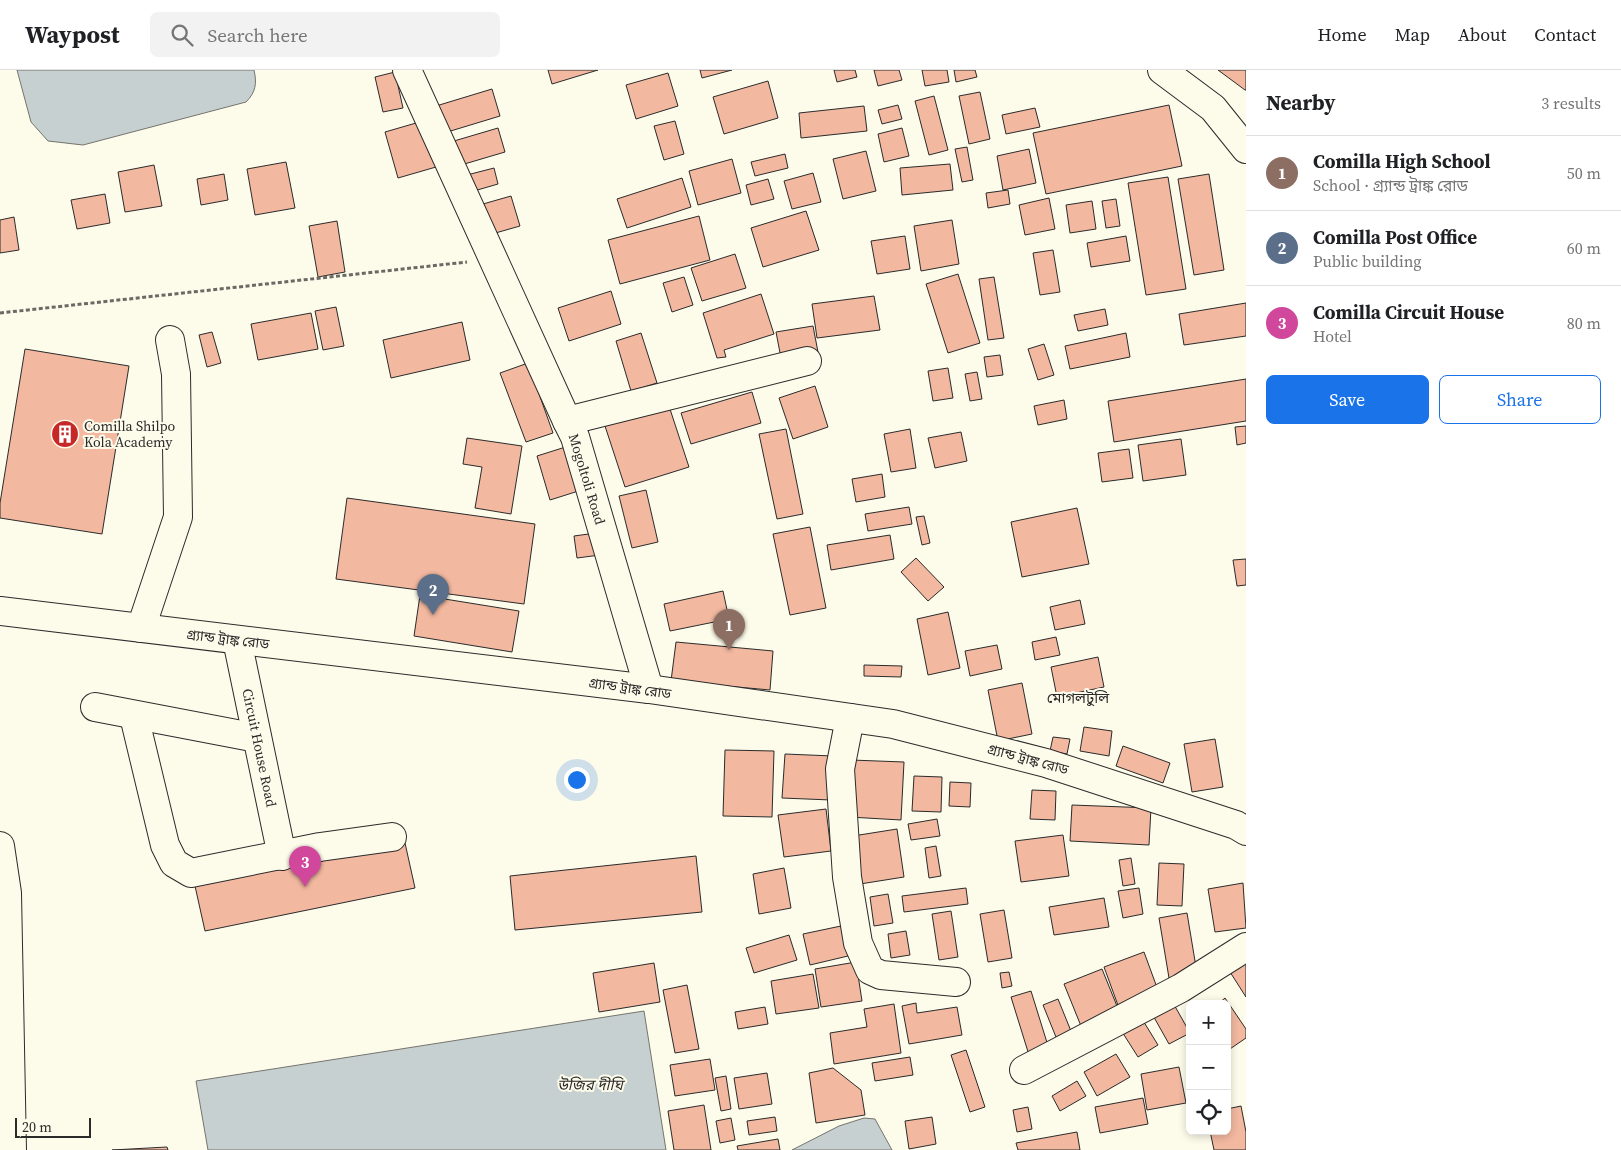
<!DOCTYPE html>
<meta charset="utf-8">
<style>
body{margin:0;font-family:"Source Serif 4","Noto Sans Bengali",serif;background:#f2f2f2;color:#202124}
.controls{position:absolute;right:15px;bottom:15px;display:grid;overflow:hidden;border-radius:8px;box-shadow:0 2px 8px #0003}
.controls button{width:45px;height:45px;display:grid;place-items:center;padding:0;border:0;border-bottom:1px solid #e0e0e0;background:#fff;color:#202124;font:25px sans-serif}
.scale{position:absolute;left:15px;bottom:12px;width:76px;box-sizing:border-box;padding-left:5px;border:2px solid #2b2b2b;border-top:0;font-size:14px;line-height:18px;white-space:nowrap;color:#2b2b2b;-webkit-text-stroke:4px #fdfbea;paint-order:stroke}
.you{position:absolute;left:576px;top:709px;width:18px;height:18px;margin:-12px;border:4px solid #fff;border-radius:50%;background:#1a73e8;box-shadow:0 0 0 8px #1a73e833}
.badge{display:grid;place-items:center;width:32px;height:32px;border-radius:50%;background:#1a73e8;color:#fff;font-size:16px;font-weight:700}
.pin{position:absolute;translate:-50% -41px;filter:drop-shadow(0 1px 2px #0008)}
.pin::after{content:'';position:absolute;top:26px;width:18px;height:15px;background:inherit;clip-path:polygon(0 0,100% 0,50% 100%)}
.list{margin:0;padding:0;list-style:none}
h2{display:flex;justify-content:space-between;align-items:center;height:65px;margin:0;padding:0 20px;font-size:21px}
h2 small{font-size:16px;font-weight:400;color:#757577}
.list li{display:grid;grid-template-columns:32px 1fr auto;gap:15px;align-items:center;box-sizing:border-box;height:75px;padding:0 20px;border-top:1px solid #e0e0e0}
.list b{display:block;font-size:19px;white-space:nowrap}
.list p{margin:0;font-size:16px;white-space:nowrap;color:#757577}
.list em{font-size:16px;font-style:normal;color:#757577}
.actions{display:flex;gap:10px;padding:15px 20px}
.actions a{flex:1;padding:11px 0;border:1px solid #1a73e8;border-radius:8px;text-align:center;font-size:18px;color:#1a73e8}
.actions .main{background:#1a73e8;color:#fff}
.icon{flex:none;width:28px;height:28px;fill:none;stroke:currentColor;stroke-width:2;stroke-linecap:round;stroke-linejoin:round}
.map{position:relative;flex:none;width:1246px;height:1080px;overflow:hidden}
header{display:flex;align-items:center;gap:30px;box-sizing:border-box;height:70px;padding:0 25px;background:#fff;border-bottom:1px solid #e0e0e0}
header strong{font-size:24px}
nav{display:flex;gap:28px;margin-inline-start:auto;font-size:18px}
.search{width:350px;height:45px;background:#f2f2f2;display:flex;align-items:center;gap:12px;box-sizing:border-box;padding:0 18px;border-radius:8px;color:#757577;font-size:19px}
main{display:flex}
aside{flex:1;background:#fff}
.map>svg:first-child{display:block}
.water{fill:#c7d0d0;stroke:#74746e}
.building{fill:#f2b8a0;stroke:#2b2b2b}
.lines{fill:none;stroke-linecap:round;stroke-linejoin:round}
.minor-casing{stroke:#2b2b2b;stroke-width:30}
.major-casing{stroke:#2b2b2b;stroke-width:30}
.highway-casing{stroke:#2b2b2b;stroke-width:30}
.path{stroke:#6a6964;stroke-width:3;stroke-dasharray:4 2.5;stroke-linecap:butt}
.minor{stroke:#fdfbea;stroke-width:28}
.major{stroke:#fdfbea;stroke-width:28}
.highway{stroke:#fdfbea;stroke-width:28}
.labels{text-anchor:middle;stroke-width:4;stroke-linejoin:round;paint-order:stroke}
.poi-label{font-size:14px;fill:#2b2b2b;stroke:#fdfbea;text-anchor:start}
.street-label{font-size:14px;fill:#2b2b2b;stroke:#fdfbea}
.neighbourhood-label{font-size:15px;fill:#2b2b2b;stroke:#fdfbea}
.water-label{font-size:15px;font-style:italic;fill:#2b2b2b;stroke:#fdfbea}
</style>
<header>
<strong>Waypost</strong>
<div class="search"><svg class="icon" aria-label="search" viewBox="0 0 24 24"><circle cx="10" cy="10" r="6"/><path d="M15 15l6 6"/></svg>Search here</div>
<nav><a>Home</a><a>Map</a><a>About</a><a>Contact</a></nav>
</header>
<main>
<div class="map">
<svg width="1246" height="1080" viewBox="0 0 1246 1080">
<rect width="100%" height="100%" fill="#fdfbea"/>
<!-- water -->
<path class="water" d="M17 0H254C257 13 256 22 246 32L83 75 48 71 31 52Z
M644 941 666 1080H208L196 1011Z
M864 1048 875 1049 892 1080H792L839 1056Z"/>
<!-- building -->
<path class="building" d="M548 0H598L552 14Z
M700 0H732L702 8Z
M834 0H855L857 7 837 12Z
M874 0H899L902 10 878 16Z
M922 0H947L949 12 925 16Z
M954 0H975L977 7 956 12Z
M1218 0H1246V20H1245Z
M395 2 403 38 383 42 375 7Z
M668 3 678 36 636 49 626 15Z
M768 11 778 48 724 64 713 27Z
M492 19 500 46 444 63 436 36Z
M980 22 990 69 969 74 959 26Z
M934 26 948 80 929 85 915 31Z
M898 35 902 49 882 54 878 40Z
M1169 35 1182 96 1046 124 1033 63Z
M864 36 867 61 801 68 799 43Z
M1035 38 1040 57 1006 64 1002 45Z
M423 51 436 97 398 108 385 62Z
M675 51 684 84 664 90 654 56Z
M498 58 505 82 461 95 454 71Z
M902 58 909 86 884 92 878 64Z
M967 77 973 110 962 112 955 79Z
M1029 79 1036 113 1003 120 997 86Z
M866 81 876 121 843 129 833 89Z
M785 84 788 98 755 106 751 92Z
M732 89 741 123 698 135 689 101Z
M286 92 295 138 255 145 247 99Z
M950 94 953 120 902 125 900 98Z
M154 95 162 136 125 142 118 102Z
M494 98 498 114 467 123 463 106Z
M813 103 821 132 792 139 784 111Z
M224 104 228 130 201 135 197 109Z
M1209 104 1224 200 1194 205 1178 109Z
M1168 107 1186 219 1146 225 1128 113Z
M682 108 691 137 627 158 617 129Z
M768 109 774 129 751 135 746 115Z
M1008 120 1010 134 988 138 986 123Z
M105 124 110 153 77 159 71 130Z
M511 126 520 156 492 164 483 134Z
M1049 128 1055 159 1025 165 1019 135Z
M1116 129 1120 156 1106 158 1102 131Z
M1092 131 1096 159 1070 163 1066 135Z
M806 141 819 180 763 197 751 158Z
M699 146 710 190 620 214 608 170Z
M14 147 19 180 0 183V150Z
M952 150 959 194 921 201 914 156Z
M337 151 345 202 318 207 309 156Z
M905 166 910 199 877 204 871 171Z
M1126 166 1130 191 1091 197 1087 173Z
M1053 180 1060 222 1040 225 1033 183Z
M735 184 746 218 702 231 691 198Z
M958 204 980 273 948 283 926 214Z
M684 207 693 235 672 242 663 213Z
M994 207 1004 268 988 270 979 209Z
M611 221 621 254 569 271 558 238Z
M761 224 774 264 724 280 726 287 717 288 703 243Z
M874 226 880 260 817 268 812 234Z
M1246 233V266L1184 275 1179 244Z
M336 237 344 276 323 280 315 241Z
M1105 239 1108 255 1078 261 1074 245Z
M311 243 318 279 258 290 251 254Z
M462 252 470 290 391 308 383 270Z
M813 256 818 282 781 288 776 262Z
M212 262 221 293 207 297 199 265Z
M641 263 657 313 631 321 616 271Z
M1126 263 1130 287 1070 299 1065 276Z
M1044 274 1054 305 1038 310 1028 279Z
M25 279 129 296 102 464 0 448V433Z
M1000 285 1003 305 987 307 984 287Z
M528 293 553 363 526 372 500 303Z
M948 298 953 328 933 331 928 301Z
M977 302 982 329 970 331 965 304Z
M1246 309V351L1114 372 1108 331Z
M815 316 828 357 793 369 779 328Z
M752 322 761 353 691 374 681 343Z
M1064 330 1067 349 1038 355 1034 336Z
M668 333 689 397 625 417 604 353Z
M1246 356V373L1237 375 1235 357Z
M786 359 803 444 777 449 759 364Z
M910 359 916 398 891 402 884 364Z
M961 362 967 391 935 398 928 368Z
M467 368 522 376 511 444 475 438 482 397 463 394Z
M1181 369 1186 405 1143 411 1138 375Z
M575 374 588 418 550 430 537 386Z
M1129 379 1133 408 1102 412 1098 383Z
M882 404 885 427 856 432 852 409Z
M646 420 658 472 632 478 619 426Z
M347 428 535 454 524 534 336 509Z
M909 437 912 454 868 461 865 444Z
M1077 438 1089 494 1022 507 1011 452Z
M924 446 930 473 922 475 916 447Z
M810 457 826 538 790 545 773 464Z
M596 463 600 485 577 488 574 466Z
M890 465 894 489 831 500 827 475Z
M916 488 944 517 928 531 901 502Z
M1246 489V515L1237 516 1233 490Z
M723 521 729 549 670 561 664 534Z
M420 525 519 541 512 582 414 566Z
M1080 530 1085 554 1055 560 1050 537Z
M948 542 960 598 928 605 917 549Z
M1056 567 1060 585 1035 590 1032 572Z
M676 572 773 581 770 620 671 611Z
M997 575 1002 599 970 606 965 581Z
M1098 587 1104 617 1057 627 1051 597Z
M864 595 902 596 901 607 864 606Z
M1022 613 1032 664 998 671 988 620Z
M1084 657 1112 661 1109 686 1080 681Z
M1053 667 1070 669 1067 684 1050 681Z
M1215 669 1223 717 1192 722 1184 674Z
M1123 676 1170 693 1163 713 1116 696Z
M725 680 774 681 772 747 723 746Z
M785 684 833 686 831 730 782 728Z
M851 690 904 692 901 750 849 747Z
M914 706 942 707 941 742 912 741Z
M950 712 971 713 970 737 949 736Z
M1032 720 1056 721 1055 750 1030 749Z
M1072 735 1151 738 1149 775 1070 771Z
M826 739 831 781 784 787 778 745Z
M937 749 940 766 911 770 908 754Z
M897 759 904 807 860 814 853 766Z
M1063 765 1069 806 1021 812 1015 771Z
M405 773 415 818 205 861 195 816Z
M936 776 941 806 929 808 925 778Z
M696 786 702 842 515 860 510 806Z
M1131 788 1135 814 1123 816 1119 790Z
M1159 793 1184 794 1182 836 1157 835Z
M784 798 791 838 759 844 753 804Z
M1243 813 1246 858 1215 862 1208 819Z
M966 818 968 834 904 842 902 826Z
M1139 818 1143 844 1123 848 1118 821Z
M888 824 893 853 874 856 870 827Z
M1104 828 1109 857 1054 865 1049 837Z
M1004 840 1012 888 988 892 980 844Z
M951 841 958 887 939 890 932 844Z
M1187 843 1197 903 1169 908 1159 848Z
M841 856 848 886 810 895 803 864Z
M906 861 910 885 891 888 888 864Z
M789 865 797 890 754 903 746 878Z
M1144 882 1159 923 1119 938 1104 897Z
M1246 891V927L1230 902Z
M856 892 862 931 821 937 815 899Z
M654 893 660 932 599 942 593 903Z
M1102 899 1119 941 1081 956 1064 914Z
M1009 902 1012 916 1002 918 1000 903Z
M813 904 819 938 776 944 771 911Z
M687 915 699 979 675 983 663 920Z
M1031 921 1049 979 1029 985 1011 927Z
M1225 928 1246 959V968L1227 981V934H1218Z
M1058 929 1073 966 1058 972 1043 935Z
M1172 931 1190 963 1169 974 1151 942Z
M916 933 917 943 957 937 962 965 909 974 902 936Z
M894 934 901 983 834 994 830 963 867 957 864 939Z
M765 937 768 954 738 959 735 942Z
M1139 944 1158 975 1138 987 1119 957Z
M966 980 985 1037 970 1042 951 985Z
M1116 984 1130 1007 1097 1026 1084 1002Z
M910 987 913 1005 875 1011 872 993Z
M710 989 715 1020 675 1026 670 995Z
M1179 997 1186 1033 1147 1040 1141 1004Z
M833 998 861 1020 865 1045 816 1053 809 1003Z
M767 1003 772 1034 739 1039 734 1008Z
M726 1006 731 1039 721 1041 715 1008Z
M1077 1011 1086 1026 1060 1041 1052 1026Z
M1143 1028 1148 1054 1100 1063 1095 1037Z
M704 1035 711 1080H674L668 1041Z
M1241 1036 1246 1062V1080H1214L1210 1061H1227V1039Z
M1028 1037 1032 1059 1017 1062 1013 1040Z
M775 1047 777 1061 749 1065 747 1051Z
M932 1047 936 1074 909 1079 905 1051Z
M731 1048 735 1070 720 1073 716 1051Z
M1077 1062 1080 1080H1018L1016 1073Z
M778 1069 780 1080H738L737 1076Z
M167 1077 168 1080H112Z"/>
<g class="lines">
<!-- minor casing -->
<g class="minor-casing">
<g id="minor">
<path d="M407 0 567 351"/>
<path d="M1162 0 1213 38 1246 79"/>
<path d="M141 558 178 447 176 304 170 270"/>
<path id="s1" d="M237 570 282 786"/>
<path d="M649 619 575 367 567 351 807 291"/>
<path d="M95 637 257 668"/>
<path d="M134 646 165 775 174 793 191 803 320 777 392 767"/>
<path d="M850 648 840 699 847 807 858 873 870 900 881 905 956 912"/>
<path d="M1024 1000 1181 918 1246 877"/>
</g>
</g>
<!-- major casing -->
<g class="major-casing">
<path id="major" d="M0 776 7 823 12 1080"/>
</g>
<!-- highway casing -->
<g class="highway-casing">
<path id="highway" d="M0 541 649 619 893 654 1046 693 1236 755 1246 761"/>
</g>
<!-- path -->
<path class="path" d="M0 243 467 192"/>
<!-- minor -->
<use href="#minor" class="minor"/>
<!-- major -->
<use href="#major" class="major"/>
<!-- highway -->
<use href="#highway" class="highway"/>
</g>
<!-- icons -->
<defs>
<g id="building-disc" transform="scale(1.4375)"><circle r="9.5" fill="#c62828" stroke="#fdfbea"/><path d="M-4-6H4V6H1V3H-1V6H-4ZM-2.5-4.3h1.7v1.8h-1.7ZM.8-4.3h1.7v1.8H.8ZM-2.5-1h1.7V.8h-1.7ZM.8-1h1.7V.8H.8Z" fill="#fff"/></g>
</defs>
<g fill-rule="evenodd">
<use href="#building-disc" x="65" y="364"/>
</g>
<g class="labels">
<!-- poi labels -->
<g class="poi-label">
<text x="84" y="361">Comilla Shilpo<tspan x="84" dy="16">Kola Academy</tspan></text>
</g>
<!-- street labels -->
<g class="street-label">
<text transform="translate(587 409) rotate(73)" y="5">Mogoltoli Road</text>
<text transform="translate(228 569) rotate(7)" y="5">গ্র্যান্ড ট্রাঙ্ক রোড</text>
<text transform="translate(630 618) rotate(8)" y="5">গ্র্যান্ড ট্রাঙ্ক রোড</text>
<text dy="5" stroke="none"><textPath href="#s1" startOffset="110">Circuit House Road</textPath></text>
<text transform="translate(1028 689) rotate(15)" y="5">গ্র্যান্ড ট্রাঙ্ক রোড</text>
</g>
<!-- neighbourhood labels -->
<g class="neighbourhood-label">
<text x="1078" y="633">মোগলটুলি</text>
</g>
<!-- water labels -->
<g class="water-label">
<text x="590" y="1020">উজির দীঘি</text>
</g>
</g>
</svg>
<div class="controls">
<button>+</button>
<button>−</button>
<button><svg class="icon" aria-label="locate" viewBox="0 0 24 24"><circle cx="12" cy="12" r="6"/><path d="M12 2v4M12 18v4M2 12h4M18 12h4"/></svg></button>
</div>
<div class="scale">20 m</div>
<div class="you"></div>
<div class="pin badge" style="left:729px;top:580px;background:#8d6e63">1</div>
<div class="pin badge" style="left:433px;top:545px;background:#5c6f8a">2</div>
<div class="pin badge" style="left:305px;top:817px;background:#d1479c">3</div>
</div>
<aside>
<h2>Nearby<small>3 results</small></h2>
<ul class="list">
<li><span class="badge" style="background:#8d6e63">1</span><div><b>Comilla High School</b><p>School · গ্র্যান্ড ট্রাঙ্ক রোড</p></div><em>50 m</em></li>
<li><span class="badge" style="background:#5c6f8a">2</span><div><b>Comilla Post Office</b><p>Public building</p></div><em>60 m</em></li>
<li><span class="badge" style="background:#d1479c">3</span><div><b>Comilla Circuit House</b><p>Hotel</p></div><em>80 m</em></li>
</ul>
<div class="actions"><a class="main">Save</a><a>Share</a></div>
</aside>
</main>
